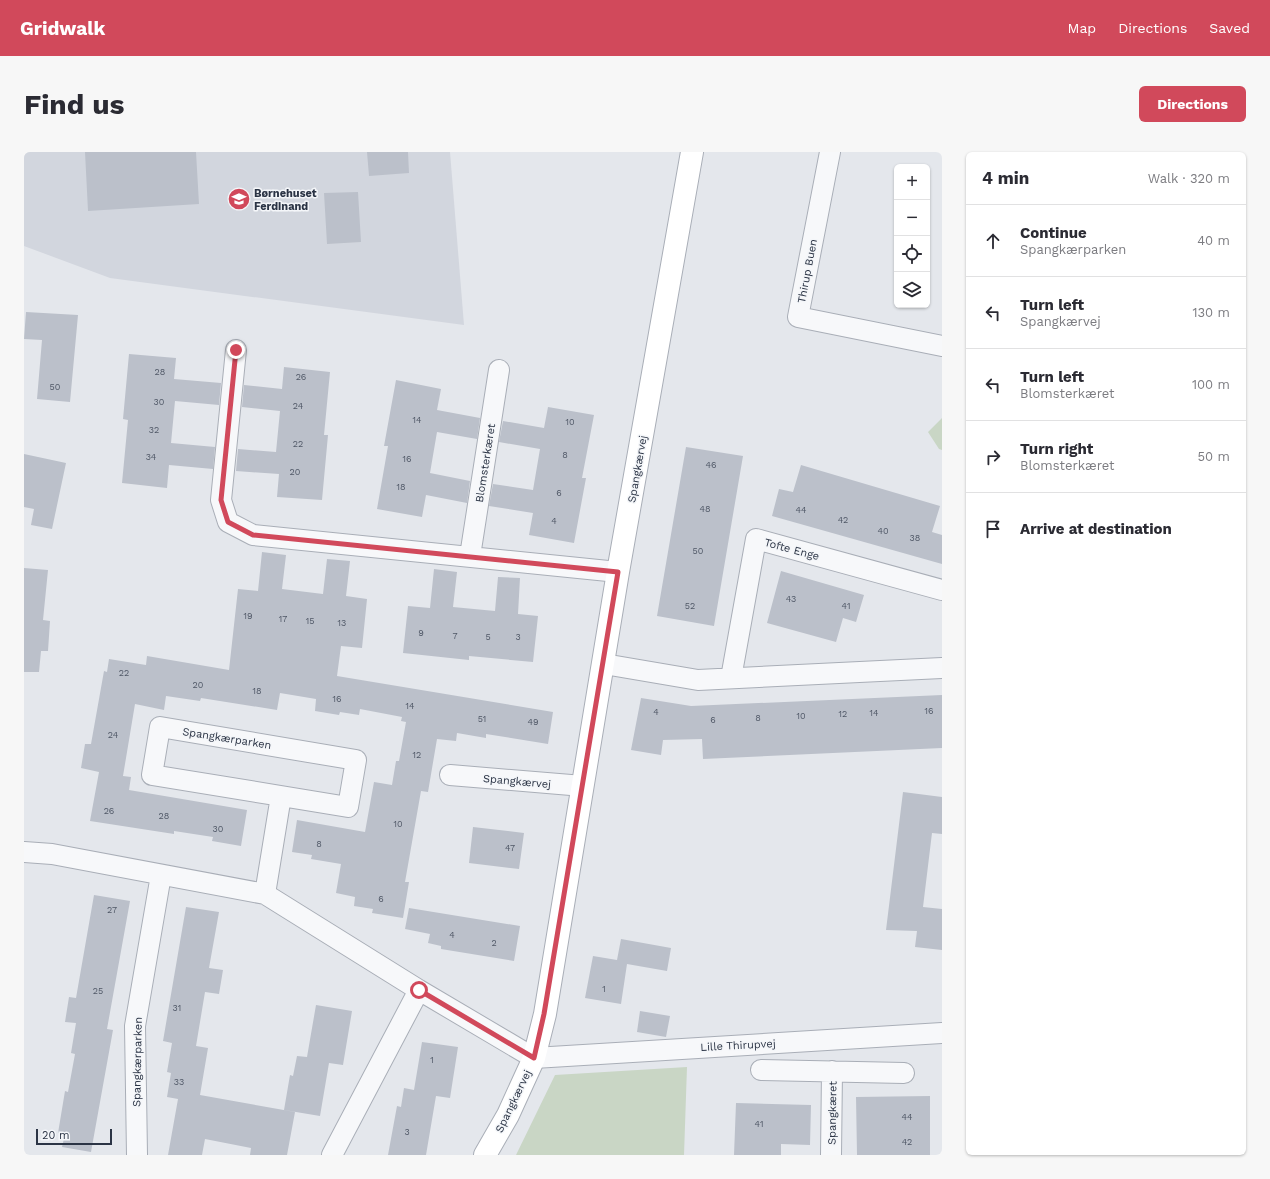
<!DOCTYPE html>
<meta charset="utf-8">
<style>
body{margin:0;font-family:"Work Sans",sans-serif;background:#f7f7f7;color:#2b2b33}
.controls{position:absolute;right:12px;top:12px;display:grid;overflow:hidden;border-radius:6px;box-shadow:0 1px 3px #0004}
.controls button{width:36px;height:36px;display:grid;place-items:center;padding:0;border:0;border-bottom:1px solid #e1e1e2;background:#fff;color:#2b2b33;font:20px sans-serif}
.scale{position:absolute;left:12px;bottom:10px;width:76px;box-sizing:border-box;padding-left:4px;border:2px solid #2b3445;border-top:0;font-size:11px;line-height:14px;white-space:nowrap;color:#2b3445;-webkit-text-stroke:3px #f4f6f9;paint-order:stroke}
.stop{position:absolute;width:12px;height:12px;margin:-9px;border:3px solid #d1495b;border-radius:50%;background:#fff}
.stop.end{background:#d1495b;border-color:#fff;box-shadow:0 1px 4px #0008}
.list{margin:0;padding:0;list-style:none}
h2{display:flex;justify-content:space-between;align-items:center;height:52px;margin:0;padding:0 16px;font-size:17px}
h2 small{font-size:13px;font-weight:400;color:#7c7c81}
.list li{display:grid;grid-template-columns:26px 1fr auto;gap:12px;align-items:center;box-sizing:border-box;height:72px;padding:0 16px;border-top:1px solid #e1e1e2}
.list b{display:block;font-size:15px;white-space:nowrap}
.list p{margin:0;font-size:13px;white-space:nowrap;color:#7c7c81}
.list em{font-size:13px;font-style:normal;color:#7c7c81}
.icon{flex:none;width:22px;height:22px;fill:none;stroke:currentColor;stroke-width:2;stroke-linecap:round;stroke-linejoin:round}
.map{position:relative;flex:none;width:918px;height:1003px;overflow:hidden;border-radius:6px}
header{display:flex;align-items:center;gap:24px;box-sizing:border-box;height:56px;padding:0 20px;background:#d1495b;color:#fff}
header strong{font-size:19px}
nav{display:flex;gap:22px;margin-inline-start:auto;font-size:14px}
.intro{display:flex;align-items:center;justify-content:space-between;box-sizing:border-box;height:96px;padding:0 24px}
h1{margin:0;font-size:28px}
.button{padding:10px 18px;border-radius:6px;background:#d1495b;color:#fff;font-size:14px;font-weight:700}
main{display:flex;gap:24px;padding:0 24px}
aside{flex:1;background:#fff;border-radius:6px;box-shadow:0 1px 3px #0004}
.map>svg:first-child{display:block}
.built{fill:#d2d6de}
.green{fill:#c9d6c5}
.building{fill:#bbc0ca}
.lines{fill:none;stroke-linecap:round;stroke-linejoin:round}
.street-casing{stroke:#a9aeb7;stroke-width:22}
.secondary-casing{stroke:#a9aeb7;stroke-width:24}
.street{stroke:#f7f8fa;stroke-width:20}
.secondary{stroke:#fff;stroke-width:22}
.route{stroke:#d1495b;stroke-width:5}
.labels{text-anchor:middle;stroke-width:3;stroke-linejoin:round;paint-order:stroke}
.number-label{font-size:9px;fill:#4f5766}
.poi-label{font-size:11px;font-weight:bold;fill:#2b3445;stroke:#f4f6f9;text-anchor:start}
.street-label{font-size:11px;fill:#2b3445;stroke:#f4f6f9}
</style>
<header>
<strong>Gridwalk</strong>
<nav><a>Map</a><a>Directions</a><a>Saved</a></nav>
</header>
<div class="intro"><h1>Find us</h1><a class="button">Directions</a></div>
<main>
<div class="map">
<svg width="918" height="1003" viewBox="0 0 918 1003">
<rect width="100%" height="100%" fill="#e4e7ec"/>
<!-- built -->
<path class="built" d="M0 0H426L440 173 86 126 0 94Z"/>
<!-- green -->
<path class="green" d="M918 266V298L915 297 904 280Z
M663 915 660 1003H492L531 923Z"/>
<!-- building -->
<path class="building" d="M61 0H172L175 52 64 59Z
M343 0H384L385 21 345 24Z
M334 40 337 90 303 92 300 41Z
M2 160 54 163 46 250 13 247 18 188 0 187Z
M105 202 152 206 150 227 197 231 195 253 151 249 147 291 191 295 189 317 145 313 143 336 98 331 104 268 99 267Z
M260 215 306 220 300 283H304L298 348 253 345 255 322 212 319 214 297 252 300 256 259 218 255 220 233 258 237Z
M372 228 417 237 413 258 456 266 453 287 413 280 406 321 446 329 443 351 402 343 398 365 353 357 364 294H360Z
M524 255 570 263 558 326H562L550 391 505 383 509 361 465 354 469 332 509 338 516 297 475 290 479 269 520 276Z
M662 295 719 304 690 474 633 464Z
M0 302 42 311 28 377 7 373 10 357 0 355Z
M777 313 916 354 908 380 918 383V412L748 364 755 337 769 340Z
M238 400 262 403 258 437 299 442 303 407 326 409 322 444 343 447 338 496 317 494 313 524 529 560 524 592 462 582V586L433 581 432 589 413 587 404 640 397 639 381 730H385L379 766 348 761 349 757 330 754 331 745 312 741 317 712 287 707 288 703 268 700 273 668 341 680 350 630 368 633 372 609H375L382 570 377 569 378 565 336 557 335 563 316 560 315 563 291 559 292 547 256 541 253 558 177 546 176 549 142 544 140 558 111 552 99 624 107 625 105 638 223 658 217 694 188 689 189 685 150 679V682L66 669 75 620 57 616 61 592H67L80 519 83 520 85 507 122 513 123 504 205 518 214 437 234 439Z
M0 416 24 418 19 468 26 469 24 499H17L15 520H0Z
M410 417 433 420 429 455 471 459 474 425 496 426 494 462 514 464 509 510 445 504V508L379 501 384 454 406 456Z
M757 419 840 443 832 470 819 466 812 490 743 471Z
M918 543V596L679 607 678 587 639 588 637 603 607 598 617 546 667 554Z
M879 640 918 645V682L908 681 899 755 918 757V798L891 795 893 779 862 778Z
M449 675 500 681 495 717 445 711Z
M70 743 106 749 83 877 89 878 67 1000 38 995 41 982 34 981 41 939 44 940 51 902 47 901 52 871 41 870 45 845 52 846Z
M162 755 195 760 185 816 199 818 195 842 181 840 172 894 184 896 176 943 271 960 263 1003H226L227 996 181 987 178 1003H144L154 947 143 945 147 921 143 920 148 891 139 889Z
M385 756 496 774 490 809 417 797V794L404 791 406 782 381 777Z
M597 787 647 796 643 819 603 812 597 852 561 846 569 804 593 808Z
M292 853 328 859 319 913 305 911 296 964 260 958 266 923 269 924 273 904 283 905Z
M616 859 646 864 642 885 613 880Z
M398 890 434 895 426 946 412 944 402 1003H364L373 954 377 955 380 936 390 938Z
M906 944V1003H833L832 945Z
M712 951 787 953 786 993 757 992V1003H710Z"/>
<g class="lines">
<!-- street casing -->
<g class="street-casing">
<path id="street" d="M806 0 774 165 918 194
M212 198 197 348 204 370 229 383 594 420
M446 404 475 218
M580 512 674 528 918 516
M707 526 732 387 918 438
M426 623 559 634
M0 700 28 702 241 742 395 838 510 906 918 881
M241 742 257 644 128 623 136 575 332 608 324 655 257 644
M737 918 880 921
M113 1003 111 874 137 723
M308 1003 395 838
M807 1003 808 919"/>
</g>
<!-- secondary casing -->
<g class="secondary-casing">
<path id="secondary" d="M461 1003 484 963 510 906 521 862 594 420 668 0"/>
</g>
<!-- street -->
<use href="#street" class="street"/>
<!-- secondary -->
<use href="#secondary" class="secondary"/>
</g>
<g class="lines">
<!-- route -->
<path class="route" d="M212 198 197 348 204 370 229 383 594 420 520 862 510 906 395 838"/>
</g>
<!-- icons -->
<defs>
<g id="school-disc" transform="scale(1.15)"><circle r="9.5" fill="#d1495b" stroke="#f4f6f9"/><path d="M0-5L7-2L0 1L-7-2ZM-4 1L0 2.5L4 1V4Q0 6-4 4Z" fill="#fff"/></g>
</defs>
<g fill-rule="evenodd">
<use href="#school-disc" x="215" y="47"/>
</g>
<g class="labels">
<!-- number labels -->
<g class="number-label">
<text x="136" y="223">28</text>
<text x="277" y="228">26</text>
<text x="31" y="238">50</text>
<text x="135" y="253">30</text>
<text x="274" y="257">24</text>
<text x="393" y="271">14</text>
<text x="546" y="273">10</text>
<text x="130" y="281">32</text>
<text x="274" y="295">22</text>
<text x="541" y="306">8</text>
<text x="127" y="308">34</text>
<text x="383" y="310">16</text>
<text x="687" y="316">46</text>
<text x="271" y="323">20</text>
<text x="377" y="338">18</text>
<text x="535" y="344">6</text>
<text x="681" y="360">48</text>
<text x="777" y="361">44</text>
<text x="819" y="371">42</text>
<text x="530" y="372">4</text>
<text x="859" y="382">40</text>
<text x="891" y="389">38</text>
<text x="674" y="402">50</text>
<text x="767" y="450">43</text>
<text x="666" y="457">52</text>
<text x="822" y="457">41</text>
<text x="224" y="467">19</text>
<text x="259" y="470">17</text>
<text x="286" y="472">15</text>
<text x="318" y="474">13</text>
<text x="397" y="484">9</text>
<text x="431" y="487">7</text>
<text x="464" y="488">5</text>
<text x="494" y="488">3</text>
<text x="100" y="524">22</text>
<text x="174" y="536">20</text>
<text x="233" y="542">18</text>
<text x="313" y="550">16</text>
<text x="386" y="557">14</text>
<text x="905" y="562">16</text>
<text x="632" y="563">4</text>
<text x="850" y="564">14</text>
<text x="819" y="565">12</text>
<text x="777" y="567">10</text>
<text x="734" y="569">8</text>
<text x="458" y="570">51</text>
<text x="689" y="571">6</text>
<text x="509" y="573">49</text>
<text x="89" y="586">24</text>
<text x="393" y="606">12</text>
<text x="85" y="662">26</text>
<text x="140" y="667">28</text>
<text x="374" y="675">10</text>
<text x="194" y="680">30</text>
<text x="295" y="695">8</text>
<text x="486" y="699">47</text>
<text x="357" y="750">6</text>
<text x="88" y="761">27</text>
<text x="428" y="786">4</text>
<text x="470" y="794">2</text>
<text x="580" y="840">1</text>
<text x="74" y="842">25</text>
<text x="153" y="859">31</text>
<text x="408" y="911">1</text>
<text x="155" y="933">33</text>
<text x="883" y="968">44</text>
<text x="735" y="975">41</text>
<text x="383" y="983">3</text>
<text x="883" y="993">42</text>
</g>
<!-- poi labels -->
<g class="poi-label">
<text x="230" y="45">Børnehuset<tspan x="230" dy="13">Ferdinand</tspan></text>
</g>
<!-- street labels -->
<g class="street-label">
<text transform="translate(783 119) rotate(-79)" y="4">Thirup Buen</text>
<text transform="translate(461 311) rotate(-81)" y="4">Blomsterkæret</text>
<text transform="translate(613 317) rotate(-80)" y="4">Spangkærvej</text>
<text transform="translate(768 397) rotate(15)" y="4">Tofte Enge</text>
<text transform="translate(203 586) rotate(9)" y="4">Spangkærparken</text>
<text transform="translate(493 629) rotate(5)" y="4">Spangkærvej</text>
<text transform="translate(714 893) rotate(-3)" y="4">Lille Thirupvej</text>
<text transform="translate(113 910) rotate(-89)" y="4">Spangkærparken</text>
<text transform="translate(489 949) rotate(-64)" y="4">Spangkærvej</text>
<text transform="translate(808 961) rotate(-89)" y="4">Spangkæret</text>
</g>
</g>
</svg>
<div class="controls">
<button>+</button>
<button>−</button>
<button><svg class="icon" aria-label="locate" viewBox="0 0 24 24"><circle cx="12" cy="12" r="6"/><path d="M12 2v4M12 18v4M2 12h4M18 12h4"/></svg></button>
<button><svg class="icon" aria-label="layers" viewBox="0 0 24 24"><path d="M12 4l9 5-9 5-9-5zM3 14l9 5 9-5"/></svg></button>
</div>
<div class="scale">20 m</div>
<div class="stop" style="left:395px;top:838px"></div>
<div class="stop end" style="left:212px;top:198px"></div>
</div>
<aside>
<h2>4 min<small>Walk · 320 m</small></h2>
<ul class="list">
<li><svg class="icon" aria-label="ahead" viewBox="0 0 24 24"><path d="M12 20V5M6 11l6-6 6 6"/></svg><div><b>Continue</b><p>Spangkærparken</p></div><em>40 m</em></li>
<li><svg class="icon" aria-label="left" viewBox="0 0 24 24"><path d="M17 20v-9H6M10 6l-5 5 5 5"/></svg><div><b>Turn left</b><p>Spangkærvej</p></div><em>130 m</em></li>
<li><svg class="icon" aria-label="left" viewBox="0 0 24 24"><path d="M17 20v-9H6M10 6l-5 5 5 5"/></svg><div><b>Turn left</b><p>Blomsterkæret</p></div><em>100 m</em></li>
<li><svg class="icon" aria-label="right" viewBox="0 0 24 24"><path d="M7 20v-9h11M14 6l5 5-5 5"/></svg><div><b>Turn right</b><p>Blomsterkæret</p></div><em>50 m</em></li>
<li><svg class="icon" aria-label="arrive" viewBox="0 0 24 24"><path d="M6 21V4h12l-3 4 3 4H6"/></svg><div><b>Arrive at destination</b></div></li>
</ul>
</aside>
</main>
